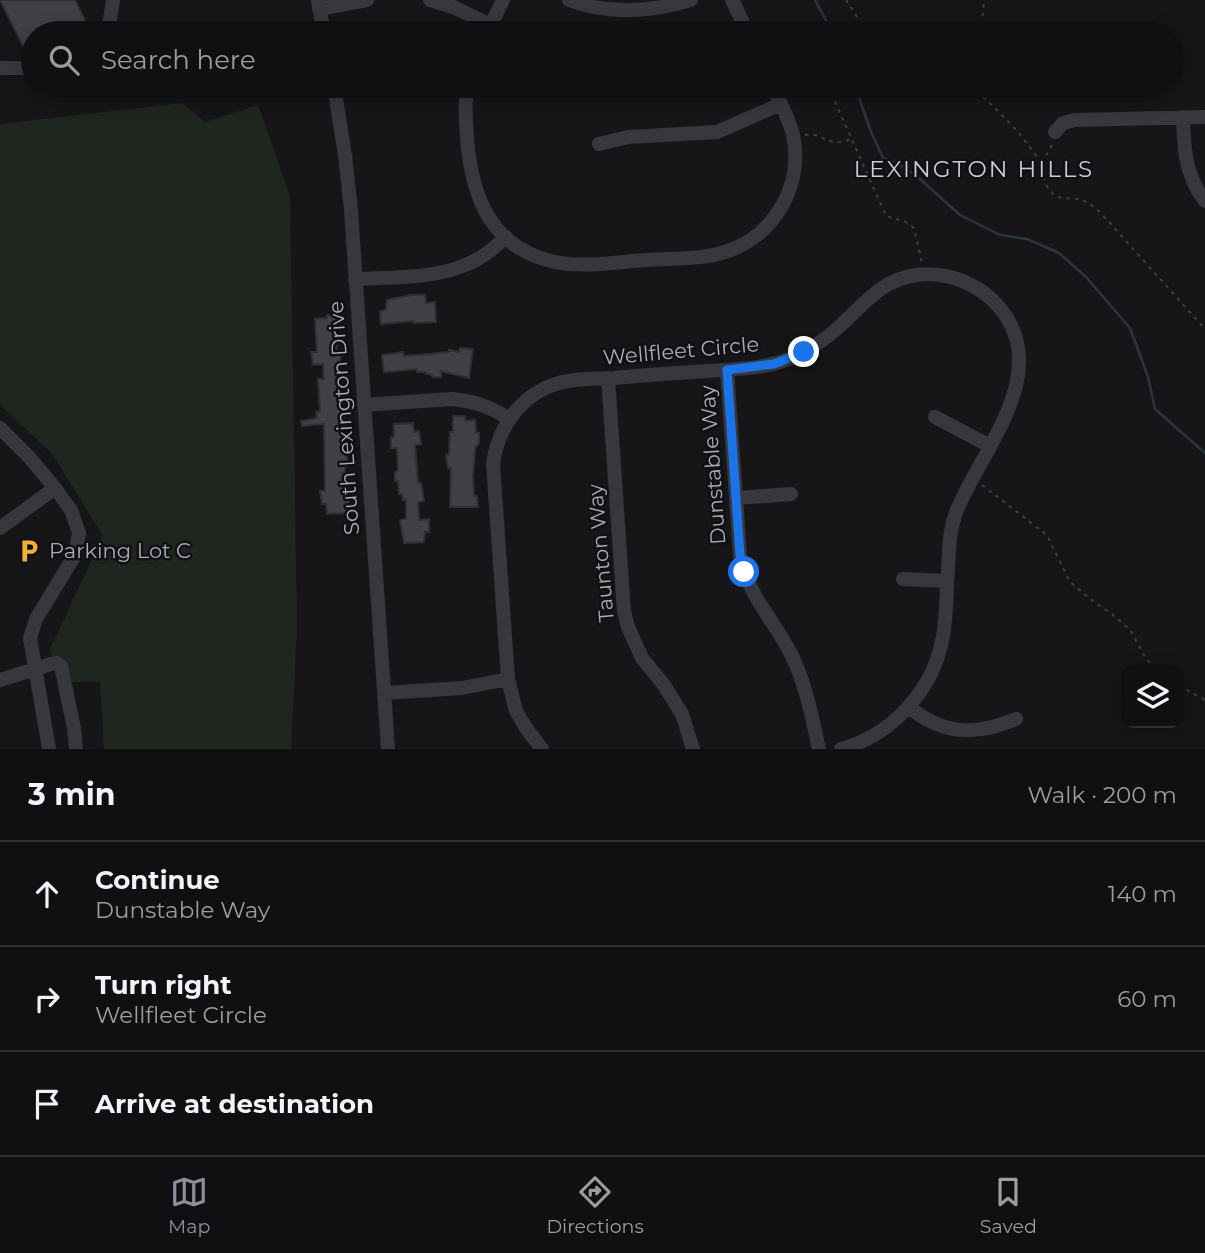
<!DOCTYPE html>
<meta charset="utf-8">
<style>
body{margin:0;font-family:Montserrat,sans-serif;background:#19191b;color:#f1f3f6}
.controls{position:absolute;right:21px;bottom:21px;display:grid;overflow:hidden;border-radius:14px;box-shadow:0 4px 18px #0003}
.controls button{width:63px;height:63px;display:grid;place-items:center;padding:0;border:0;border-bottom:2px solid #303032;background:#101012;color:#f1f3f6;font:35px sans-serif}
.stop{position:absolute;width:21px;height:21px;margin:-16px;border:5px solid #1a73e8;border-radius:50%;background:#fff}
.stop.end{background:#1a73e8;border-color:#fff;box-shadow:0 2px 7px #0008}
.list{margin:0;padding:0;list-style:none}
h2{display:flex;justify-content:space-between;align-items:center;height:91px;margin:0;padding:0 28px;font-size:30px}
h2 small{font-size:23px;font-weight:400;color:#9c9d9f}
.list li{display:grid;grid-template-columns:46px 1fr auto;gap:21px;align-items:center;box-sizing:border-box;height:105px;padding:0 28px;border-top:2px solid #303032}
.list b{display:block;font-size:26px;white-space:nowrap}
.list p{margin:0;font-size:23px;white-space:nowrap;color:#9c9d9f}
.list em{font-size:23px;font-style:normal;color:#9c9d9f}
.icon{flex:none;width:38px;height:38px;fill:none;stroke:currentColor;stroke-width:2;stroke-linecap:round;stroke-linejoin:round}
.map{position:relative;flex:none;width:1205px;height:749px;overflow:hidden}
.search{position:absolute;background:#101012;box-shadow:0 4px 18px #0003;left:21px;right:21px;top:21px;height:77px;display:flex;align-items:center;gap:18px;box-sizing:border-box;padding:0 24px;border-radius:38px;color:#9c9d9f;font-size:26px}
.sheet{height:406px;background:#101012}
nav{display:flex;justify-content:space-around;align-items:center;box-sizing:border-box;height:98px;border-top:2px solid #303032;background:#101012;font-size:19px;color:#9c9d9f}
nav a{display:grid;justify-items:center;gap:4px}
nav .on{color:#8c9099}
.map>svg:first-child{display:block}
.green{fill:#1e261f}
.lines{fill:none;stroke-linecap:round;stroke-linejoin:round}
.stream{stroke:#2c353c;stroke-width:2.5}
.building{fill:#404145;stroke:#303034;stroke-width:2}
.path{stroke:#3d3f44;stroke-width:2;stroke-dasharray:3.5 5;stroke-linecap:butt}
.minor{stroke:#37383d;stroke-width:14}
.route{stroke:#1a73e8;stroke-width:9}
.labels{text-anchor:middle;stroke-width:5;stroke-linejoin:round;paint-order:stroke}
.street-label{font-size:21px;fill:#a8adb8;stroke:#111113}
.poi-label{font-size:21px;fill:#a8adb8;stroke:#111113;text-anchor:start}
.neighbourhood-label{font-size:23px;letter-spacing:2px;fill:#c9ccd4;stroke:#111113}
</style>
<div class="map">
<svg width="1205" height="749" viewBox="0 0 1205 749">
<rect width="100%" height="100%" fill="#161618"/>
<!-- green -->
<path class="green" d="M182 103 205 122 258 105 290 196 297 627 291 749H104L100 682H58L50 649 103 536 53 455 0 405V124Z"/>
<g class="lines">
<!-- stream -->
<path class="stream" d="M815 0 833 33
M855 86 871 132 883 158 902 166 920 179 960 215 1000 235 1027 239 1059 253 1086 277 1130 328 1148 377 1155 409 1205 453"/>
</g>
<!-- building -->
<path class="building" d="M0 0H75L89 28 77 33H33V51L27 54Z
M411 295H425L426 303 435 302 436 322 414 323 413 321 381 324 380 311 386 310 387 300Z
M327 315H338V328H335L337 354 340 353 341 365H335L336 381H339V386H342L341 396 344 423H341L348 465 345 468V473H342L344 489H349V513L327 514 326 504H322L320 491H325L324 424 302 426 301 421 317 418 316 412 320 411 318 379H324L323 364 313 365 311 352H317L315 319 327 318Z
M460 348 473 349 469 378 441 371V377H433L430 374H426V372H417V369L384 372 382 355 403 352 404 356 431 354 449 352V350L459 352Z
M453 416H465V421L475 420 476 433H479V443L475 448 473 477 474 496H477L478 507H450L451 468H448L446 455H449L450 432H453Z
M413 423 414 432 419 431 421 444 415 445 418 483H421L424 501 418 502 419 520 429 519V532H425L424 542 404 543 400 520 406 519V499L403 500 402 494H399L398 481H395V473L398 471 397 448H391V437H394V424Z"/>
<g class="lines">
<!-- path -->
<path class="path" d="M846 0 859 20 874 33
M981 33 984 0
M828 86 886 216 906 222 914 228 922 263
M970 86C994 106 1019 130 1037 157 1044 167 1042 183 1051 192 1059 201 1071 197 1082 200 1089 203 1094 207 1100 212L1205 329
M805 135C824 132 829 150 852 138
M1042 163 1053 143
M982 485 1047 535 1070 582 1094 602 1112 614 1131 631 1145 657 1156 670
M1179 686 1205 700"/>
<!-- minor -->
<path class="minor" d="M430 0 453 7 491 25
M569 0C609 15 651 12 691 0
M732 0 748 33
M318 1 324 33
M319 9 367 0
M108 33 113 0
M487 33 503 0
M0 68H33
M334 86 345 155 351 210 388 749
M468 86C464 103 466 121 467 139 472 198 491 248 555 262 585 268 616 262 646 260 671 258 700 260 725 252 774 237 804 185 793 135 789 118 780 102 772 86
M1183 117C1184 149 1185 175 1205 201
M1055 132 1063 123 1075 120 1205 117
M599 144 628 137 717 132 781 104
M355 279C393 277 436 279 470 263 484 257 495 247 506 237
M727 370 740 555C749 598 773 618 792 656 806 685 812 717 819 749
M608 378 624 611 628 627 642 658 664 685 682 714 693 749
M364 405 452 399C474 401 492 407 509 419
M935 417 990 446
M0 428 30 458 55 488 71 510 79 533 75 555 36 619 30 638 49 749
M736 498 791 494
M0 528 55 488
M903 579 947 581
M0 680 51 664 57 663 61 666 74 728 76 749
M384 693 462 688 508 679
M909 707C943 735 976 736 1016 719
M542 749 526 728 516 711 508 679 493 464C498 427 521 394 559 383 576 378 596 379 614 378 645 375 676 373 707 371 735 369 763 369 789 359 808 351 825 340 840 326 864 304 881 280 916 275 947 271 979 283 1000 308 1053 373 982 449 957 510 949 530 949 550 948 570 946 592 947 615 943 636 934 689 893 735 841 749"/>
</g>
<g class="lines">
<!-- route -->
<path class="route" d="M744 572 740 555 727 370 774 364 804 352"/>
</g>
<!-- icons -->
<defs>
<g id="parking-bare" transform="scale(1.89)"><path d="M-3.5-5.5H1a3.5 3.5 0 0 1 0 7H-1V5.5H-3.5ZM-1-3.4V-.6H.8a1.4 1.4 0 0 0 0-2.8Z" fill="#f2b134" stroke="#111113" stroke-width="2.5" paint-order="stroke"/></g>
</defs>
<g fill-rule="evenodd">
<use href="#parking-bare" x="29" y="551"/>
</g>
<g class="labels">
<!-- street labels -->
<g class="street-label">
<text transform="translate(681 351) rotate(-5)" y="7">Wellfleet Circle</text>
<text transform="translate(344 418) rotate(-94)" y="7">South Lexington Drive</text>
<text transform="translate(713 465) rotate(-94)" y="7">Dunstable Way</text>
<text transform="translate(601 553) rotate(-95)" y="7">Taunton Way</text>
</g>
<!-- poi labels -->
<g class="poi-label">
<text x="49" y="558">Parking Lot C</text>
</g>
<!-- neighbourhood labels -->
<g class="neighbourhood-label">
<text x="974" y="177">LEXINGTON HILLS</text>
</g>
</g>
</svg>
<div class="controls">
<button><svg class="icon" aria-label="layers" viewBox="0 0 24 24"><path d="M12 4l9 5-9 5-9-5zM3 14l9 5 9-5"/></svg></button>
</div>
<div class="stop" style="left:744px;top:572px"></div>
<div class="stop end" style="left:804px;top:352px"></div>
<div class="search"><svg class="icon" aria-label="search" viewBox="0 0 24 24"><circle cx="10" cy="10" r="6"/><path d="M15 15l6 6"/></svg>Search here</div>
</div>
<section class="sheet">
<h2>3 min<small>Walk · 200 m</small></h2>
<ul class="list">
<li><svg class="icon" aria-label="ahead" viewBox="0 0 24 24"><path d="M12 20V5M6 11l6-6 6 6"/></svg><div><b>Continue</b><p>Dunstable Way</p></div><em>140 m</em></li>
<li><svg class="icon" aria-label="right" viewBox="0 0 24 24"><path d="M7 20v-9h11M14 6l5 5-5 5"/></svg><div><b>Turn right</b><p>Wellfleet Circle</p></div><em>60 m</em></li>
<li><svg class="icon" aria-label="arrive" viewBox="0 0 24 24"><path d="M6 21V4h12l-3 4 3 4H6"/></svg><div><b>Arrive at destination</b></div></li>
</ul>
</section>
<nav>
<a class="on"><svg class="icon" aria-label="map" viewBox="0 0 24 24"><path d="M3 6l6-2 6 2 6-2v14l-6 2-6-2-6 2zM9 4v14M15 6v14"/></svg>Map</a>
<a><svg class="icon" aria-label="directions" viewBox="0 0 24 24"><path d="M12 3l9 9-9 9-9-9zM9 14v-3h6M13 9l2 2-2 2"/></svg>Directions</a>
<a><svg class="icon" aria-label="saved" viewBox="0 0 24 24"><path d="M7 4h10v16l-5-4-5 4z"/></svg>Saved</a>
</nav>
